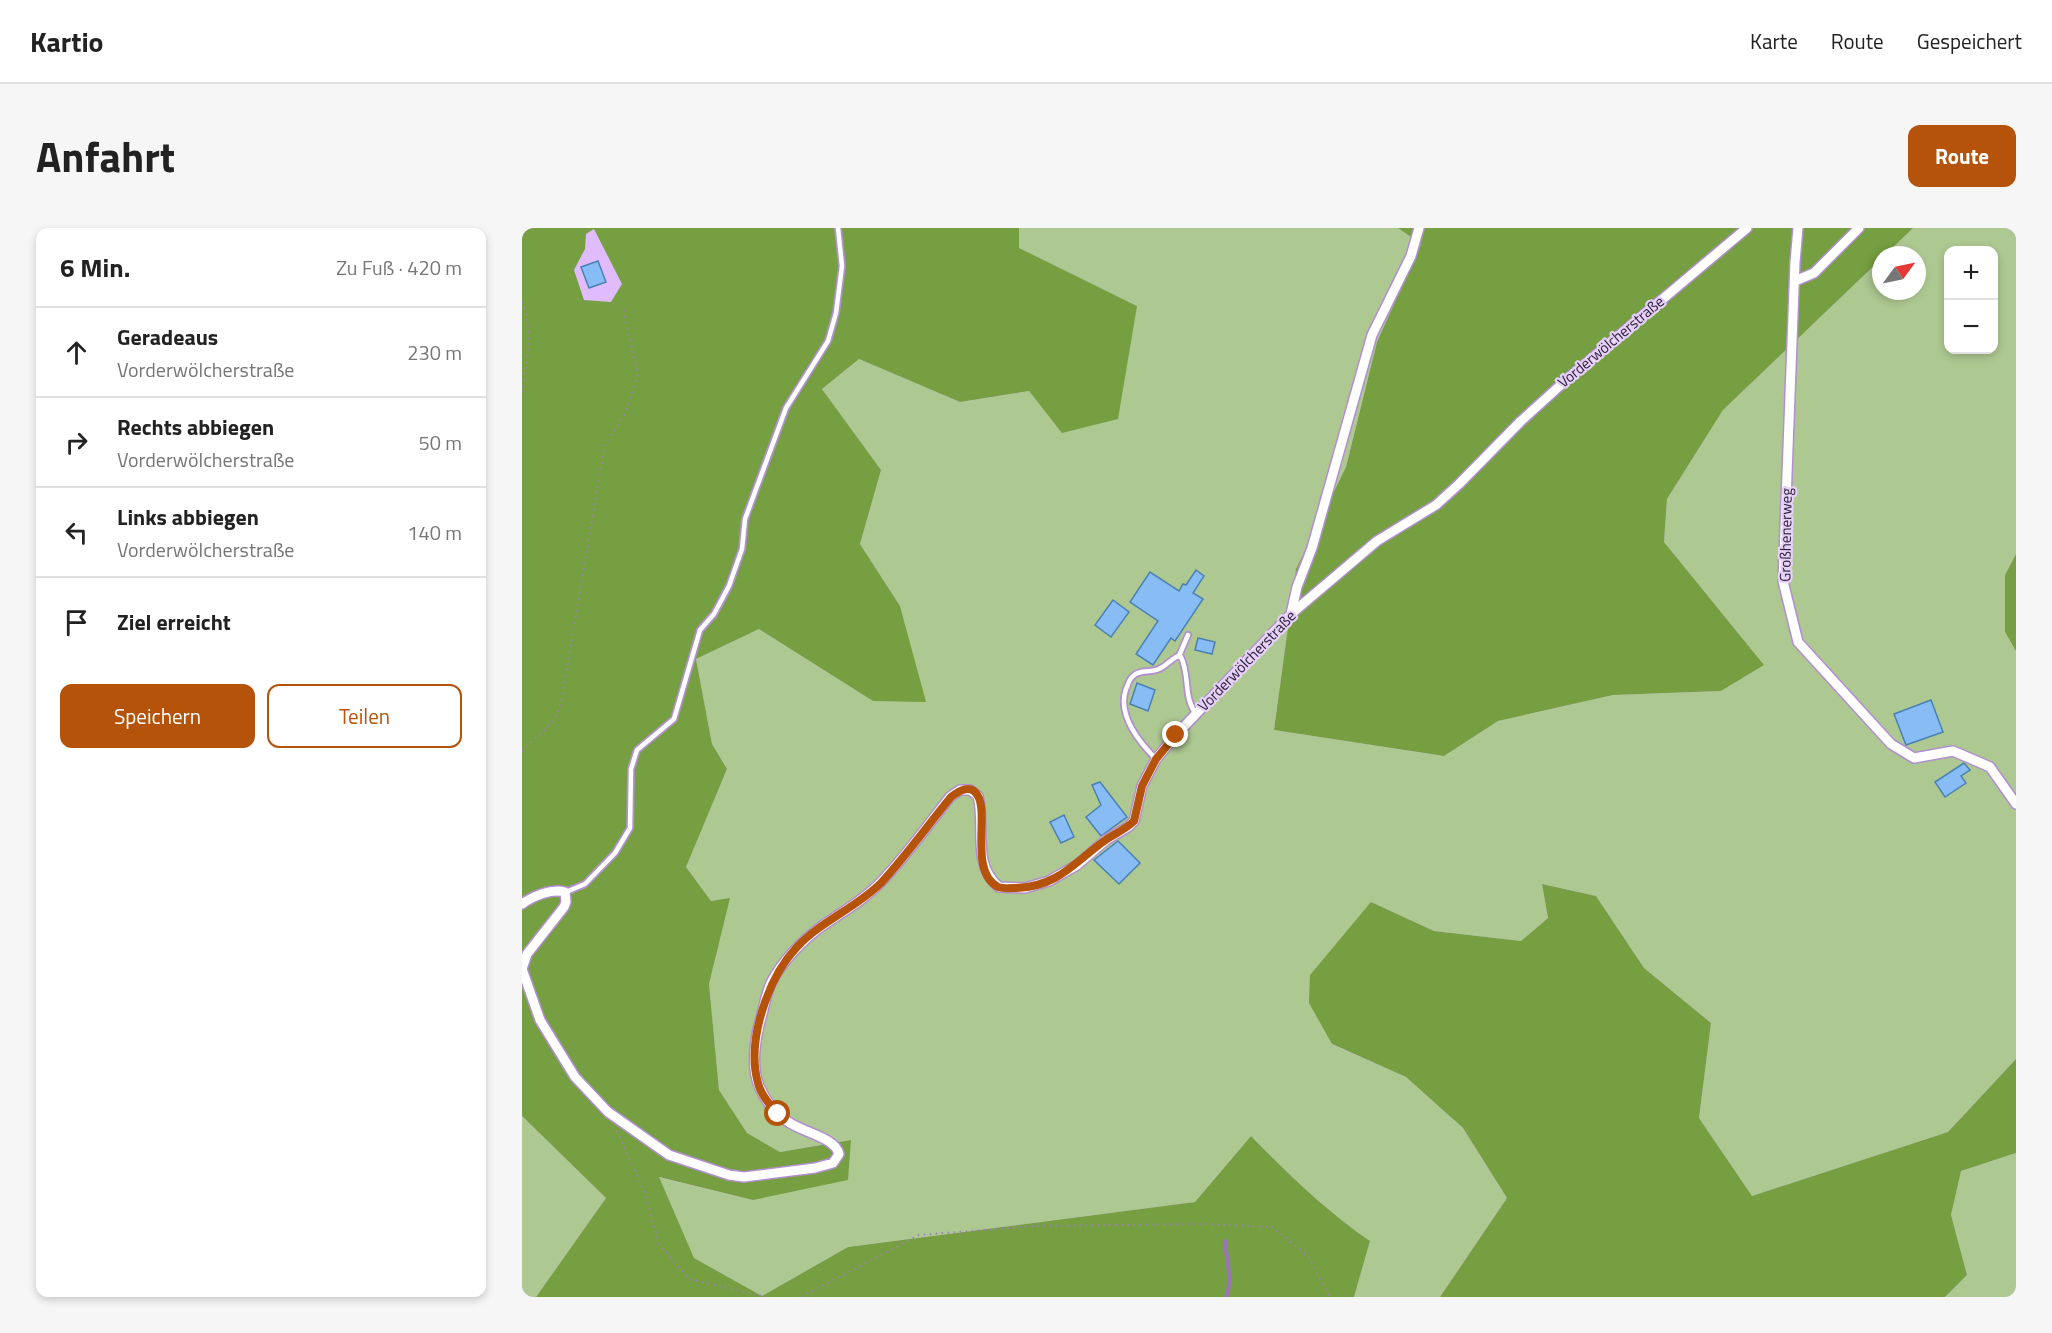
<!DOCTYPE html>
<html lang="de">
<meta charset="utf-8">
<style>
body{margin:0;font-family:"Titillium Web",sans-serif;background:#f6f6f6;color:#222}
.controls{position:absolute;right:18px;top:18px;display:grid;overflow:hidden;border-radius:12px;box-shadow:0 3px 9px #0003}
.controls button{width:54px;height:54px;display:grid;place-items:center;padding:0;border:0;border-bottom:2px solid #e0e0e0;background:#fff;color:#222;font:30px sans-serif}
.compass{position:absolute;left:1350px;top:18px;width:54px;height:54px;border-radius:50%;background:#fff;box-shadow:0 3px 9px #0003;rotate:57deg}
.stop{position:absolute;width:18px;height:18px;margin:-14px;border:4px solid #b45309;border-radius:50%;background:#fff}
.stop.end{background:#b45309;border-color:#fff;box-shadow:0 2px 6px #0008}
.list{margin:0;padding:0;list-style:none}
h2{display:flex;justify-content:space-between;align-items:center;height:78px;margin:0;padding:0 24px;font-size:26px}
h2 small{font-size:20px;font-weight:400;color:#767676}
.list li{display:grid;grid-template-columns:39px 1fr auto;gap:18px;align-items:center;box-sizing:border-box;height:90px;padding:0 24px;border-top:2px solid #e0e0e0}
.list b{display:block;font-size:22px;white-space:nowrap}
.list p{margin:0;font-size:20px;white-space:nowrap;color:#767676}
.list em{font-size:20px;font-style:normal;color:#767676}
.actions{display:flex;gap:12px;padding:18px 24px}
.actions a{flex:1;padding:14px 0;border:2px solid #b45309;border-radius:12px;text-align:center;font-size:21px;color:#b45309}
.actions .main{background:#b45309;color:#fff}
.icon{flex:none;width:33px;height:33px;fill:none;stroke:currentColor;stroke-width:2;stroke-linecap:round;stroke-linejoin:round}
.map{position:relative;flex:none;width:1494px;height:1069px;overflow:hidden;border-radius:12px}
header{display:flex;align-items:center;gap:36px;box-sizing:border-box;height:84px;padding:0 30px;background:#fff;border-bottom:2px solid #e0e0e0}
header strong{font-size:28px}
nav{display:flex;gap:33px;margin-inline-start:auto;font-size:21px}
.intro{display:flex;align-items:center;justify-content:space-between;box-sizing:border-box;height:144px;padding:0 36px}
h1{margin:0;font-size:42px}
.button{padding:15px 27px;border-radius:12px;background:#b45309;color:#fff;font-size:21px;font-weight:700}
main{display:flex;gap:36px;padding:0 36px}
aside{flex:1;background:#fff;border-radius:12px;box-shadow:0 3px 9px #0003}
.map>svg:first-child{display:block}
.green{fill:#aec892;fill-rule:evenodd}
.forest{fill:#769f41;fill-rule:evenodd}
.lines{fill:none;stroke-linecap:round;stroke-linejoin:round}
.stream{stroke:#9a73b8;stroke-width:4}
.building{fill:#87bdf4;stroke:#4b80b3;stroke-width:1.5}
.lane-casing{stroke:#b28fce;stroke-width:8}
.street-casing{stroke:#b28fce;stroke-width:12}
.path{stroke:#9d81b4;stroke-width:2;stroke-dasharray:1.5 4.5;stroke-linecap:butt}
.lane{stroke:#fff;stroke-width:4.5}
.street{stroke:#fff;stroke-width:9}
.route{stroke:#b45309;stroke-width:8}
.labels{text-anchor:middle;stroke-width:4.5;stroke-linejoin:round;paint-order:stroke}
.street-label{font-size:15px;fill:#2e2039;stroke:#e6d0f8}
</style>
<header>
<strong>Kartio</strong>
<nav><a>Karte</a><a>Route</a><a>Gespeichert</a></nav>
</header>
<div class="intro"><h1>Anfahrt</h1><a class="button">Route</a></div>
<main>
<aside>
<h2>6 Min.<small>Zu Fuß · 420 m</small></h2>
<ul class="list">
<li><svg class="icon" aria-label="ahead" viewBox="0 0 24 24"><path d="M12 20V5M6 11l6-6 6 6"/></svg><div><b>Geradeaus</b><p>Vorderwölcherstraße</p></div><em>230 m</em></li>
<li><svg class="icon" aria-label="right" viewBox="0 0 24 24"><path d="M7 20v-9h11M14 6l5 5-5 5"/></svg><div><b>Rechts abbiegen</b><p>Vorderwölcherstraße</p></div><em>50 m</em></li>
<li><svg class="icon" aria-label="left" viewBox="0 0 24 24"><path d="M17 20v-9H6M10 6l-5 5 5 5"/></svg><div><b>Links abbiegen</b><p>Vorderwölcherstraße</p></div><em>140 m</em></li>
<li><svg class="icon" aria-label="arrive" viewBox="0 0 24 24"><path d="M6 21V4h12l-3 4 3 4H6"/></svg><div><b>Ziel erreicht</b></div></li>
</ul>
<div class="actions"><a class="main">Speichern</a><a>Teilen</a></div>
</aside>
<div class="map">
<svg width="1494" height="1069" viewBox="0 0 1494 1069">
<rect width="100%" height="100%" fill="#e0bcfe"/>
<!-- green -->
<path class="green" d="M497 0H876L899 16 855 114 824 239 774 341 752 502 922 528 976 493 1091 467 1199 463 1242 437 1142 314 1145 271 1201 182 1359 31V63H1395V27H1363L1391 0H1494V326L1483 347V404L1494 423V831L1426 904 1230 968 1177 890 1189 795 1122 740 1074 668 1020 656 1026 690 999 713 912 703 849 674 809 816 884 849 941 900 985 970 918 1069H832L848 1013C804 983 766 946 729 908L673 974 326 1019 240 1068 172 1030 136 949 231 972 329 912 258 924 225 905 197 862 187 756 207 671 189 673 164 639 205 541 190 516 174 431 237 401 351 473 378 378 338 316 359 242 300 161 337 131 438 174 507 163 540 204 615 78 496 20ZM1426 22H1472V122H1426Z
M0 888 84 970 14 1069H0Z
M1494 925V1069H1423L1445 1047 1429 987 1439 943Z"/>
<!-- forest -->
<path class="forest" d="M0 0H497V20L615 78 596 191 540 205 507 163 438 174 337 131 300 161 359 242 338 316 378 378 404 474 351 473 237 401 174 431 190 516 205 541 164 639 189 673 208 670 187 756 197 862 225 905 258 924 329 912 326 952 231 972 137 949 172 1030 240 1068 326 1019 673 974 729 908C766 946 804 983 848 1013L832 1069H14L84 970 0 888ZM72 1 100 56 89 74 62 72 52 42 63 21 64 6Z
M876 0H1391L1363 27H1359V31L1201 182 1145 271 1142 314 1242 437 1199 463 1091 467 976 493 922 528 752 502 774 341 824 239 855 114 899 16Z
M1494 326V423L1483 404V347Z
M1020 656 1074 668 1122 740 1189 795 1177 890 1230 968 1426 904 1494 831V925L1439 943 1429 987 1445 1047 1423 1069H918L985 970 941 900 884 849 810 816 787 775 788 747 849 674 912 703 999 713 1026 690Z"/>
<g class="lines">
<!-- stream -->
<path class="stream" d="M703 1013C704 1030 711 1053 704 1069"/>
</g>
<!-- building -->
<path class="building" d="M76 33 84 54 67 60 59 39Z
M674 342 682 348 671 365 681 371 653 413 649 410 631 437 614 426 636 393 608 374 628 344 657 363 661 356 664 357Z
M591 372 607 384 589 409 573 397Z
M676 410 693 414 690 426 673 422Z
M615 455 633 462 626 483 608 476Z
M1409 472 1421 504 1384 517 1372 486Z
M1442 535 1448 542 1439 548 1444 555 1423 569 1413 554Z
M578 554 605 589 579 608 564 589 579 577 570 557Z
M542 587 552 609 539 615 528 594Z
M596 613 618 635 597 656 572 632Z"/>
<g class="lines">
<!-- lane casing -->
<g class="lane-casing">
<path id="lane" d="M657 428 666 407
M634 531C616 513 595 487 604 461 606 457 607 452 610 449 617 441 628 445 637 441 644 438 648 432 656 428L659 429C668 447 661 469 674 486
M44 664 63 656 93 625 108 600 109 541 115 522 152 491 178 402 192 386 207 358 220 321 223 291 264 180 306 113 314 85 320 38 316 0"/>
</g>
<!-- street casing -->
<g class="street-casing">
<path id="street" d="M1276 0 1273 34 1261 353 1276 414 1369 516 1392 530 1431 523 1468 539 1494 576
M1273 53 1292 45 1337 0
M769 386 775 359 790 320 850 107 889 28 897 0
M0 676C11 668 30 660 43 664L44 674 42 679 5 726 0 741
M0 741 18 792 53 849 86 884 147 927 207 947 222 949 293 940 311 935 317 926C313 909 279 904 265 893 253 885 243 872 237 858 229 838 233 810 239 790 242 779 244 766 249 755 260 733 281 712 300 698 320 684 342 672 359 654 384 628 406 597 428 569L438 562H448L456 568C464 598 449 636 477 659L503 660 527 653 555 637 584 612 606 599 612 593 620 558 634 531 654 507 769 386 855 313 914 277 937 256 999 193 1042 154 1225 0"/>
</g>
<!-- path -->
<path class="path" d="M0 74C11 96 5 140 0 164
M0 523 32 493 39 475 83 216 102 188 116 148 101 79
M95 903 124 968 137 1016 167 1051 245 1069
M279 1069 397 1007 511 998 682 996 750 999 786 1028 808 1069"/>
<!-- lane -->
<use href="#lane" class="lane"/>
<!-- street -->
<use href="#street" class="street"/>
</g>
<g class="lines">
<!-- route -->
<path class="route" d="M256 886C248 877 239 867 236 855 224 813 246 750 275 719 299 693 334 680 359 655 384 628 406 597 429 569 437 563 449 555 456 568 467 587 447 644 476 659 482 661 489 660 495 660 538 658 553 633 585 611 594 605 604 601 612 593L620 558 634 531 654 507"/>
</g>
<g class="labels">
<!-- street labels -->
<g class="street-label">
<text transform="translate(1089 114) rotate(-40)" y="5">Vorderwölcherstraße</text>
<text transform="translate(1264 307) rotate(-89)" y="5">Großhenerweg</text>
<text transform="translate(725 433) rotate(-46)" y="5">Vorderwölcherstraße</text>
</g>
</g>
</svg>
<div class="controls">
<button>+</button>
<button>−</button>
</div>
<svg class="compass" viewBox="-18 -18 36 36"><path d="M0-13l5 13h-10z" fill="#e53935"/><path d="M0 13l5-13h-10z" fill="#767676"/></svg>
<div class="stop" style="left:256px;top:886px"></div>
<div class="stop end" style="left:654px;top:507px"></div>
</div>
</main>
